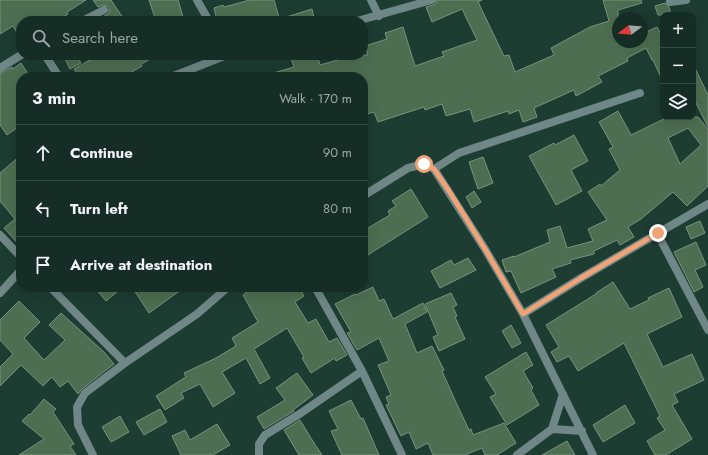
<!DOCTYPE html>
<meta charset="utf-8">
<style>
body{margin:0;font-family:Jost,sans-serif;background:#1f352e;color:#f1f3f6}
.controls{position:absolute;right:12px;top:12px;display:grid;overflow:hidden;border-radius:8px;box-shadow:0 4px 16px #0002}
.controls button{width:36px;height:36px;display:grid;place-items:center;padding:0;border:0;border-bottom:1px solid #354943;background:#162d26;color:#f1f3f6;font:20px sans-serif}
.compass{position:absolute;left:612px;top:12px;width:36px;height:36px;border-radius:50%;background:#162d26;box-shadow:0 4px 16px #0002;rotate:254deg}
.stop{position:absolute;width:12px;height:12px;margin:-9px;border:3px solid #efa377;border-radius:50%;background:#fff}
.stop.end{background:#efa377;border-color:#fff;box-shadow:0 1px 4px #0008}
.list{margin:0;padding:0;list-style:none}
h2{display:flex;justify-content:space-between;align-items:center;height:52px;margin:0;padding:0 16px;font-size:17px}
h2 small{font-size:13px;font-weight:400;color:#9ea8a7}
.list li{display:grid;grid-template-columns:26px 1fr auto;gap:12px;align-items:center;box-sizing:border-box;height:56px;padding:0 16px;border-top:1px solid #354943}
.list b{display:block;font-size:15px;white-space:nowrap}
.list em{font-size:13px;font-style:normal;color:#9ea8a7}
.icon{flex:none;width:22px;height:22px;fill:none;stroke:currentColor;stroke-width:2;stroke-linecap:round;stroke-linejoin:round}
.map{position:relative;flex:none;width:708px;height:455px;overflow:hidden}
.search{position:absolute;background:#162d26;box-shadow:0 4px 16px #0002;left:16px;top:16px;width:352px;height:44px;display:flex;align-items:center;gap:10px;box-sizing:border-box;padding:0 14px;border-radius:16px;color:#9ea8a7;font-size:15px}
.panel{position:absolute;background:#162d26;box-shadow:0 4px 16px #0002;left:16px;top:72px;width:352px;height:220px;border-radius:16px}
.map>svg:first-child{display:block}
.building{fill:#4d6e50;stroke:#7b927d;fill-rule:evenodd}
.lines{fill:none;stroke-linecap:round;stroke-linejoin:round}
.minor{stroke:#6f8786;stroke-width:8}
.route{stroke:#efa377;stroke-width:5}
</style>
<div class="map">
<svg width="708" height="455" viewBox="0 0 708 455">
<rect width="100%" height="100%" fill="#1d3c32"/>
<!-- building -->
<path class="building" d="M0 0H86L67 12 68 14 57 21H21V39L13 26 0 34Z
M93 0H111L125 21H107L104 16 109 13V7L104 5 98 7Z
M149 0H178L183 17 170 21H156Z
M250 0H274L280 21H217L214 8 223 5 224 7Z
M437 0H482L478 2 504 56 509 55 515 72 554 55 551 48 590 27 609 21 603 0H641L642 3 618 10V42H642V34L657 27 663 38V82L653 60H652L646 48 627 58 628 61 598 76 602 82 576 96 574 90 534 108 537 117 523 122 519 110 509 114 508 111 474 122 470 109 446 116 442 104 425 110 424 107 378 122 374 112 363 115V77H271L270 74 294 67 290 55H305L306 58 317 55 320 65 341 59 340 55H368L365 46 387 39 385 33 403 27 415 66 444 56 442 52 477 40 462 9 432 22 426 7 436 4Z
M665 3 669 7 671 15H658L655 6Z
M312 9 314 18 306 21H281L280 19Z
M63 55H76L81 63 70 69Z
M99 55H158L141 64 142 66 123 77H79L74 69Z
M21 63 30 77H21V125L7 135 0 125V73L12 67 13 69Z
M693 64 708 95V127L693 97Z
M618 111 631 135 668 117H698L708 129V186L687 206 673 192 641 219 628 227 634 237 620 245 617 240 594 251V254L570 260 571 263 552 269 556 277 521 293 511 271 506 272 502 260 514 256V257L550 242 547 230 560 226 567 248 593 241 588 229 607 220 588 192 600 184 601 186 620 170 609 149 613 147 599 122ZM688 128 701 145 680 164 668 138Z
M574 135 588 161 571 170 582 191 556 205 529 156 554 143 555 145Z
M21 155V247L4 228 15 219 0 201V173Z
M483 157 493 183 478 189 469 162Z
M411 189 428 217 363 258V231L390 215 388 211 396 206 392 201Z
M474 191 481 202 472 208 466 197Z
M700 221 705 233 691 239 686 227Z
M696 242 706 265 695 270 703 287 694 292 674 252Z
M468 258 476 270 440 288 431 271 451 260 454 265Z
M613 282 630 309 649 300 648 298 669 288 682 317 647 334 663 367 692 354 704 380 674 394 678 402 672 405 692 439 666 455H655L647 441 665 430 657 418 660 416 624 343 578 371 569 356 557 362 551 352 559 347 546 325 596 294V293Z
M94 287H123L106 301Z
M132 287H185L149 313Z
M244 287H299L304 296 295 302 308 323 316 319 329 342 337 338 347 355 336 361 335 358 311 373 302 358 304 357 287 328 254 349 270 378 260 384 246 358 222 372 235 393 213 407 200 384 181 393 184 398 165 410 156 396 186 377 184 373 216 358 236 346 232 338 258 322 243 295 247 292Z
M373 287 379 301 384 299 393 319 423 303 427 312 405 324 417 353 432 346 444 370 442 371 454 398 469 430 471 429 473 435 504 423 516 443 497 455H485L482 448 465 455H433L428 443 416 449 409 432 401 436 386 405 389 404 386 397 391 395 378 365 389 361 379 338 357 350 347 333 351 332 335 304 355 294 356 295Z
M451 293 457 305 453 307 457 316 455 317 465 339 439 351 433 337 438 335 425 304Z
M19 301 40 322 24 338 44 360 65 340 49 325 61 313 104 352 114 364 82 389 78 394 68 381 60 387 52 377 43 386 21 365 0 386V367L13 354 0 340V320Z
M511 325 521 343 512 348 502 331Z
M526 352 533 365 523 371 533 388 531 390 539 405 507 425 490 397 496 394 485 377Z
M297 373 313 395 293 410 294 411 264 429 257 417 285 400 276 388Z
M44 399 56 409 53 412 74 444 70 446 76 455H19L44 439 22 421 29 414 30 415Z
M351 400 361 419 363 418 379 455H342L331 431 338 429 329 411Z
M625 405 635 423 603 442 593 425Z
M160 409 167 422 144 435 136 422Z
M120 416 129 432 111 442 102 427Z
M300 420 314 443 322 455H299L284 430Z
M217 424 230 445 213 455H181L172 436 185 430 190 440Z
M567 441 575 455H542Z"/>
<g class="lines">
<!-- minor -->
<path class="minor" d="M197 0 209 21
M371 0 379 16
M670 2 686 0
M82 21 104 10
M357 21 432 0
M45 55 59 77
M0 68 21 55
M171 77 227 55
M434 169 459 153 640 93
M363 196 408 168 424 164 434 169 485 249 523 314 593 455
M657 233 708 330
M0 235 21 257
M50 287 125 363
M315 287 362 371 402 455
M0 293 21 270
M523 314 581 278 708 204
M552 429 582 431
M93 455 78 425 77 407 85 393 125 363 197 314 228 287
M259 455V444L265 435 298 415 362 371
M517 455 552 429 563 394"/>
</g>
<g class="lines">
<!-- route -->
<path class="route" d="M424 164 434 169 449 191 485 249 523 314 581 278 658 233"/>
</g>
</svg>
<div class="controls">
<button>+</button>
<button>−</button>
<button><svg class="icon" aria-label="layers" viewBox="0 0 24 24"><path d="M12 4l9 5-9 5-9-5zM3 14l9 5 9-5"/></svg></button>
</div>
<svg class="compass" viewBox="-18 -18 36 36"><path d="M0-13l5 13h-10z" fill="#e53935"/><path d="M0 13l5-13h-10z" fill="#9ea8a7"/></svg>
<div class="stop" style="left:424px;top:164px"></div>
<div class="stop end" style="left:658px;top:233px"></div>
<div class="search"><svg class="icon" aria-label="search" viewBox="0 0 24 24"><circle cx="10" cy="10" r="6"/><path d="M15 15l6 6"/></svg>Search here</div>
<section class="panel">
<h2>3 min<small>Walk · 170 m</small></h2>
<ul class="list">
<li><svg class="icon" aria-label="ahead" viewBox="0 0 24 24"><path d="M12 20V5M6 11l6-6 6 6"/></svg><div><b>Continue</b></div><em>90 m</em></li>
<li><svg class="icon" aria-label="left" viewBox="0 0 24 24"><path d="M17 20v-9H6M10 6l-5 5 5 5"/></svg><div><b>Turn left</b></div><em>80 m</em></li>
<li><svg class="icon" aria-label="arrive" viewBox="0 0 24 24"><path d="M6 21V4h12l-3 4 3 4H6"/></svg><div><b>Arrive at destination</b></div></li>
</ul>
</section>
</div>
